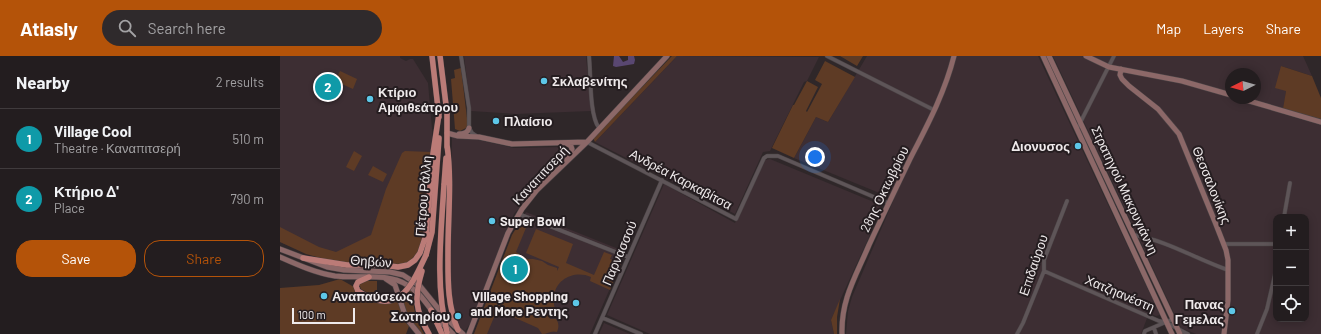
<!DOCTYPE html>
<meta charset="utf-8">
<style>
body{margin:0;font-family:Barlow,sans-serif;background:#2f2a2c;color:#f1f3f6}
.controls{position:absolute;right:12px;bottom:12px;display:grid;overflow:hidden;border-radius:8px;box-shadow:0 2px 10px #0003}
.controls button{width:36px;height:36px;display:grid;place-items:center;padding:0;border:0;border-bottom:1px solid #403b3d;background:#231d1f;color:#f1f3f6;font:20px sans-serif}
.compass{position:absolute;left:945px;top:12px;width:36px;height:36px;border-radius:50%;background:#231d1f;box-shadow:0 2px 10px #0003;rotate:265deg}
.scale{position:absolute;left:12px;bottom:10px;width:63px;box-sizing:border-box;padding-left:4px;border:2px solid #efeaeb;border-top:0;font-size:11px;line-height:14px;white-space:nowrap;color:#efeaeb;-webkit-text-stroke:3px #251d20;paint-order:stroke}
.you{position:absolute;left:535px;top:101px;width:14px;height:14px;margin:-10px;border:3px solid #fff;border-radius:50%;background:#1a73e8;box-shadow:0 0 0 6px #1a73e833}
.badge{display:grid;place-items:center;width:26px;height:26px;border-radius:50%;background:#b45309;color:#fff;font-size:13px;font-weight:700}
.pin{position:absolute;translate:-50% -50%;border:2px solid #fff;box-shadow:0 1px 4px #0006}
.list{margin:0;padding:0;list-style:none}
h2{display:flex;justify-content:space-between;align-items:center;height:52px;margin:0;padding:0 16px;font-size:17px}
h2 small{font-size:13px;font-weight:400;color:#a3a2a4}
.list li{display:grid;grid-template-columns:26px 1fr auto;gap:12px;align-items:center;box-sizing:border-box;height:60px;padding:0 16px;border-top:1px solid #403b3d}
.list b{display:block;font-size:15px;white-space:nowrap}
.list p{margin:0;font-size:13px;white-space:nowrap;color:#a3a2a4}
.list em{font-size:13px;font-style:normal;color:#a3a2a4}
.actions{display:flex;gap:8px;padding:12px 16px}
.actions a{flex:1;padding:9px 0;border:1px solid #b45309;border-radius:16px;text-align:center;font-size:14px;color:#b45309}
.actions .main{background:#b45309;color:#fff}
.icon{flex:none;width:22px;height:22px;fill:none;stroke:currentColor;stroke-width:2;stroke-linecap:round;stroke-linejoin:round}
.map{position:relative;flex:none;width:1041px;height:278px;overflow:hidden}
header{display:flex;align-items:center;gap:24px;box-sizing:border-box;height:56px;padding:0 20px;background:#b45309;color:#fff}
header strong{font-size:19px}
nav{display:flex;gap:22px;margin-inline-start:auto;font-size:14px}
.search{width:280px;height:36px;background:#2f2a2c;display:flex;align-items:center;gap:10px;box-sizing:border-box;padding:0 14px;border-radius:22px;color:#a3a2a4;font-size:15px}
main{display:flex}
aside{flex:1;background:#231d1f}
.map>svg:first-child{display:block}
.built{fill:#3d2e33;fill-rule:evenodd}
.green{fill:#5e3b25}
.water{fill:#594771}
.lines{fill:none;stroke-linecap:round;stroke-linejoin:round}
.street-casing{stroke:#4b4446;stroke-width:4.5}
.secondary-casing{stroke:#4b4446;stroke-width:6}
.primary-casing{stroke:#4b4446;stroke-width:6}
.street{stroke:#5e5558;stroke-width:3.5}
.secondary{stroke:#8c6868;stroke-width:5}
.primary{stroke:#bb7b77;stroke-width:5.5}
.primary-bridge-casing{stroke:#4b4446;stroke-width:6;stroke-linecap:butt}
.primary-bridge{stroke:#bb7b77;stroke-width:5.5}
.poi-dot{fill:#5dc7e8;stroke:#251d20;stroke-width:1.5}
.labels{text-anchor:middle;stroke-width:4;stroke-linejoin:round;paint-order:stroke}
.poi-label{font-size:13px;font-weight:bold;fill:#efeaeb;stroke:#251d20;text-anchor:start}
.street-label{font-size:13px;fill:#efeaeb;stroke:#251d20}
</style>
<header>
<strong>Atlasly</strong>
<div class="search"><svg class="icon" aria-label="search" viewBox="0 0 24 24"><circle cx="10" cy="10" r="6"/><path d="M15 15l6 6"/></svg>Search here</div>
<nav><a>Map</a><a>Layers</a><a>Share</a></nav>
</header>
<main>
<aside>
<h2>Nearby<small>2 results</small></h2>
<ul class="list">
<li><span class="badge" style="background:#0f9aa8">1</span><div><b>Village Cool</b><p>Theatre · Καναπιτσερή</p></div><em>510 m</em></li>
<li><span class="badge" style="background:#0f9aa8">2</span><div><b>Κτήριο Δ'</b><p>Place</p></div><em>790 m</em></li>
</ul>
<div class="actions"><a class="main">Save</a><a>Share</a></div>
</aside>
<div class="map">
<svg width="1041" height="278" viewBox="0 0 1041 278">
<rect width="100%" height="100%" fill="#2f2729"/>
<!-- built -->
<path class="built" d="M0 0H120V2L126 5 130 3H133L148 27 153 84 144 177 36 201 0 186Z
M184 0H306L311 55 236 58 191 55Z
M397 0 539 1 527 25 524 26 490 95 483 96 455 158 315 86Z
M587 0H758L880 259 876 260 869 257 861 278H566L568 255 572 241 614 143 514 102 536 61 548 66Z
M773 0H1023L1032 20 1001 10 1006 35 1003 58 1041 69V278H916L901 272ZM951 18H975V42H951ZM996 161H1026V263H996Z
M172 81H185L234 92 282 91 287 97 265 120 234 158 224 180 190 268 185 275 178 269 172 251 170 199Z
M490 103 601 149 589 181 551 264 554 278H370L327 259 384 128 455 167 485 104Z
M246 156 346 196 310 278H194L232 179Z
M324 267 350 278H319Z"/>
<!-- green -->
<path class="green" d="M392 0H397L315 86 313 82Z
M560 0H583L577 10Z
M545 5 575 21 548 66 536 61 514 102 492 92 513 49H514L527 25 538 31 526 55 527 56 542 28 535 24Z
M1001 10 1032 20 1041 42V63L1003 53 1006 35 995 32Z
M181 12 188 71 180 75 175 73 171 23 175 22 174 14Z
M60 15 77 23 73 33 55 25Z
M74 95 82 100 74 115 66 111Z
M125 95 151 96 144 177 138 196 129 206 118 209 69 207 52 205 26 198 0 186V171L39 191 56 196 91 179 106 133 122 97Z
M93 110 107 118 103 126 88 119Z
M242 163H245L248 167 236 196 247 203H253L262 205 268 209 277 212V215L279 211 246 197 256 173 293 188 286 207 314 219 324 196 332 199 330 203 341 207 330 234 310 225 311 221C296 214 276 222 274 240 273 245 274 250 276 256L271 255 268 258 270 263H276C279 267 279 271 277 276 271 274 268 278 262 278L258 272 217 254 207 278H194L232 179Z
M60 223 74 231 75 235 91 245 104 247 118 244 123 260 121 262 129 270 126 278H0V232L39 229Z
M83 225H97V242L81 233 79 228Z
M131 234H133C132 250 136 264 144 278H142C131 266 126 257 121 242Z
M560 243 557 261V278H554L551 264Z"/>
<!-- water -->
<path class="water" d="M334 0H339L343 6 348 4V0H354L355 4 354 8 336 11 333 10Z"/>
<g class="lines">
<!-- street casing -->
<g class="street-casing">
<path id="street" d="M181 0 189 52V72L192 77 198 81
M309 0C311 17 309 59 319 72
M547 0 654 54
M797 73 834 0
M307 86 456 163 484 102 487 100H498L608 147
M239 158 348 201
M1004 161 1010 127
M854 179C888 185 916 203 948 214
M943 188H996
M764 215 879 265C890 266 898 274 908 278
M323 262 361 278
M874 272 876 278
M315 278 382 124
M737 278 743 267 764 215V204L787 145
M864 278 865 275 893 263
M977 278 987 253 996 214"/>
</g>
<!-- secondary casing -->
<g class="secondary-casing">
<path id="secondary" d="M763 0 892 278
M769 0 900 278
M806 0 829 11 902 25 951 39
M841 13 840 19 842 23 849 30 878 53 899 78 935 166 946 194 948 204V244L944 278
M959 42 1041 66
M167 77 178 80 199 81 232 88 307 86
M179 78C184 78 188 77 189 72
M286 87 291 90 292 93 286 102
M0 193 47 211 64 214 110 216 123 219 140 230 165 261 183 278
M0 201C18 209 36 217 55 220 78 223 107 216 127 229 140 236 147 249 156 260 162 267 167 272 173 278
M106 223 115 229 126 262 139 278
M189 278 228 177 242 153 257 134 307 86 387 0
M562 278C561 243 576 220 589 189 603 159 617 130 631 101 648 68 665 36 674 0"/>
</g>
<!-- primary casing -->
<g class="primary-casing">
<path id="primary" d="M152 0 159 61
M160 0 167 57V91
M167 89C172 124 168 160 168 196 168 223 167 249 178 274
M164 129 166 102
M146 199 152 176 159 82
M23 202 67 209H102L118 211 128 209 135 204 140 197 146 179 152 104 159 58
M78 235 76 230 78 226 89 221
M151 254 162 278"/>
</g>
<!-- street -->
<use href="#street" class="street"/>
<!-- secondary -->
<use href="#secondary" class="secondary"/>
<!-- primary -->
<use href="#primary" class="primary"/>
<!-- primary-bridge casing -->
<g class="primary-bridge-casing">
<path id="primary-bridge" d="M164 129C161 178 155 229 167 276
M142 215C134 242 135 254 149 278
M78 235C118 262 131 231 146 199"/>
</g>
<!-- primary-bridge -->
<use href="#primary-bridge" class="primary-bridge"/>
</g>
<!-- markers -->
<g class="poi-dot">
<circle cx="264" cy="25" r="4"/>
<circle cx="90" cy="43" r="4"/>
<circle cx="216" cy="65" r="4"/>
<circle cx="798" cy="90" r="4"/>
<circle cx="212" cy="165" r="4"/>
<circle cx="44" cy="240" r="4"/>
<circle cx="296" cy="247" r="4"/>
<circle cx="952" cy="255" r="4"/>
<circle cx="178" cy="260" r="4"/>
</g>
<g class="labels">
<!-- poi labels -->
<g class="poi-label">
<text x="272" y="30">Σκλαβενίτης</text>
<text x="98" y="41">Κτίριο<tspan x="98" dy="15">Αμφιθεάτρου</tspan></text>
<text x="224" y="70">Πλαίσιο</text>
<text x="790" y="95" text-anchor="end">Διονυσος</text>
<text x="220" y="170">Super Bowl</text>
<text x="52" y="245">Αναπαύσεως</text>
<text x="288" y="245" text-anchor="end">Village Shopping<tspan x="288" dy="15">and More Ρεντης</tspan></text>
<text x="944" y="253" text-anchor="end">Πανας<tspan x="944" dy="15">Γεμελας</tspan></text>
<text x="170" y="265" text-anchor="end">Σωτηρίου</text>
</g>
<!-- street labels -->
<g class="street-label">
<text transform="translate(260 119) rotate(-47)" y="5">Καναπιτσερή</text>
<text transform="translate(401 123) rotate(28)" y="5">Ανδρέα Καρκαβίτσα</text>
<text transform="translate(932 129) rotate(68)" y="5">Θεσσαλονίκης</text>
<text transform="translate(604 133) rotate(-64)" y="5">28ης Οκτωβρίου</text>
<text transform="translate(845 134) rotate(65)" y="5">Στρατηγού Μακρυγιάννη</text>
<text transform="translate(143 140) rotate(-85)" y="5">Πέτρου Ράλλη</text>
<text transform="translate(339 197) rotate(-67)" y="5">Παρνασσού</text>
<text transform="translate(91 205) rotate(4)" y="5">Θηβών</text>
<text transform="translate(753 209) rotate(-71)" y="5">Επιδαύρου</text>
<text transform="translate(840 237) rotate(23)" y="5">Χατζηανέστη</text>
</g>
</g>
</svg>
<div class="controls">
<button>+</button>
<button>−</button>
<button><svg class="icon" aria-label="locate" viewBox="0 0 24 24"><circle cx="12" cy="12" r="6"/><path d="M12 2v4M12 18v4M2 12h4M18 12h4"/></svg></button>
</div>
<svg class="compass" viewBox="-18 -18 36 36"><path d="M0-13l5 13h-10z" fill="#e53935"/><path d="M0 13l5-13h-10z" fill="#a3a2a4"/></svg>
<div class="scale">100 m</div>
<div class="you"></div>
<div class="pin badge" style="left:235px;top:213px;background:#0f9aa8">1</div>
<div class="pin badge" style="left:48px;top:31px;background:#0f9aa8">2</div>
</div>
</main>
